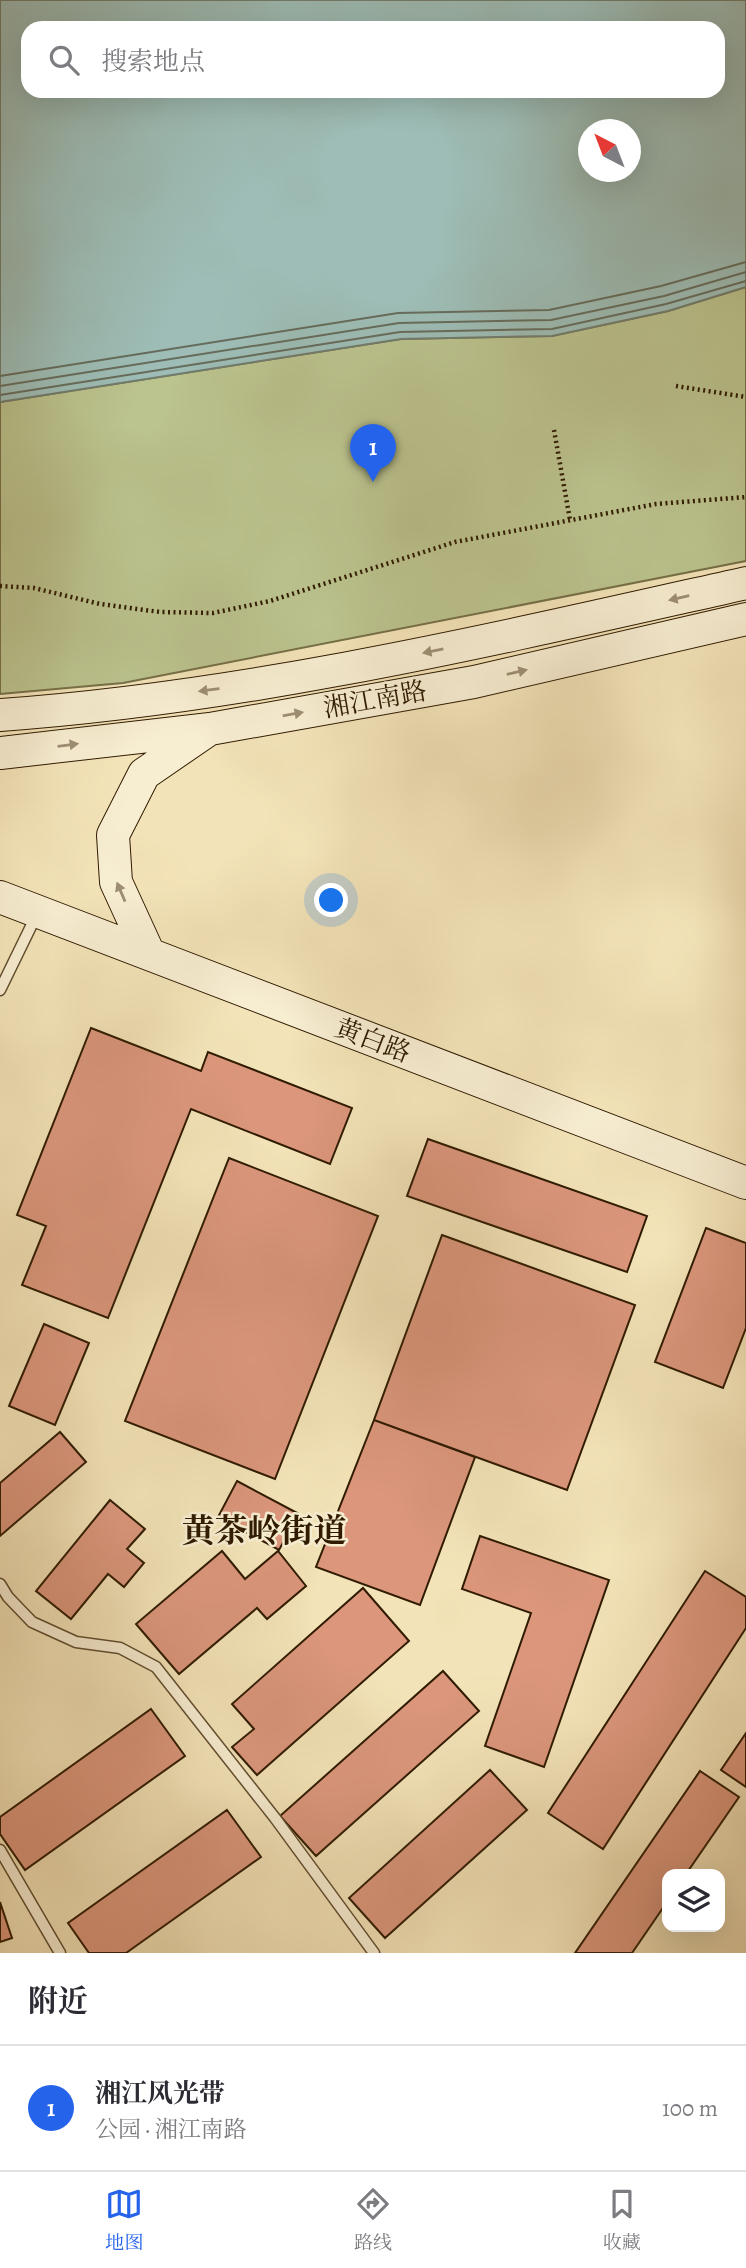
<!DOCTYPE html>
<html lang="zh">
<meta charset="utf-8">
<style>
body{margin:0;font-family:Alegreya,"Noto Serif SC",serif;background:#f2f2f3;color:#2b2b33}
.controls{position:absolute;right:21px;bottom:21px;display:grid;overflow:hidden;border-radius:14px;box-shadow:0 7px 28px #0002}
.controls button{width:63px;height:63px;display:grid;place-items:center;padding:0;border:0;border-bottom:2px solid #e1e1e2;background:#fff;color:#2b2b33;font:35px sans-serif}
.compass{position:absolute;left:578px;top:119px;width:63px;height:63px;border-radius:50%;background:#fff;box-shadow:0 7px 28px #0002;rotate:318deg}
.you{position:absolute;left:332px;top:901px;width:24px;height:24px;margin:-18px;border:5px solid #fff;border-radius:50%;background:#1a73e8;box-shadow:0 0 0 10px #1a73e833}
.badge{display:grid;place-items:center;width:46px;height:46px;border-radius:50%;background:#2563eb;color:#fff;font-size:23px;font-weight:700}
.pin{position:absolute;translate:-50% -58px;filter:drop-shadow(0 2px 4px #0008)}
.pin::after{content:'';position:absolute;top:37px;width:24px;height:21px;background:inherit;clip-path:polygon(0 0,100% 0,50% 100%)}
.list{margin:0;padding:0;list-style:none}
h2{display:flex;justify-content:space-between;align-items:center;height:91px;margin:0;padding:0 28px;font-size:30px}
h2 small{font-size:23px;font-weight:400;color:#7c7c81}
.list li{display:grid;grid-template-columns:46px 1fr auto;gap:21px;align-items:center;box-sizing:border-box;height:126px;padding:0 28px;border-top:2px solid #e1e1e2}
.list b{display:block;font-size:26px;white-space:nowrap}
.list p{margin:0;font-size:23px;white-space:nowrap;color:#7c7c81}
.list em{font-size:23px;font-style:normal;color:#7c7c81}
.icon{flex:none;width:38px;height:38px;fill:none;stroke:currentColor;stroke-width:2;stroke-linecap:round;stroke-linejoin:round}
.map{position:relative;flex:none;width:746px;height:1953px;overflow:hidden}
.search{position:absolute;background:#fff;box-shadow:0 7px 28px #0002;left:21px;right:21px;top:21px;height:77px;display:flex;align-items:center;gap:18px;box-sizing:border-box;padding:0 24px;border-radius:21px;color:#7c7c81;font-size:26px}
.sheet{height:217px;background:#fff}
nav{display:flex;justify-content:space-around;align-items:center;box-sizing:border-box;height:98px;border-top:2px solid #e1e1e2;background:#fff;font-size:19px;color:#7c7c81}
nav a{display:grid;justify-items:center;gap:4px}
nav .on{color:#2563eb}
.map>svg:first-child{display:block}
.green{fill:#bbc38e;stroke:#766f47;stroke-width:2}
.water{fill:#9dbdb6;stroke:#717c6d;stroke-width:2;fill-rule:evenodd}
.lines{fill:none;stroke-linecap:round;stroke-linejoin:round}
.shore{stroke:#666c5b;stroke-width:2}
.building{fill:#db967c;stroke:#301b00;stroke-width:2}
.lane-casing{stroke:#614d2e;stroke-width:13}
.secondary-casing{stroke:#301b00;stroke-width:34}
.path{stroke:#301b00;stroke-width:4.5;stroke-dasharray:2 3.5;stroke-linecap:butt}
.lane{stroke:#f7edd1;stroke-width:10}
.secondary{stroke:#f7edd1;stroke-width:32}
.oneway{fill:#9d8e73}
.labels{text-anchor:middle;stroke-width:5;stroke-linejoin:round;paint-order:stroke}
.street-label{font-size:26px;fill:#301b00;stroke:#f7edd1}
.district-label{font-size:33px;font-weight:bold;fill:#301b00;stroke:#f7edd1}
</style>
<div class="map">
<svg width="746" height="1953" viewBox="0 0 746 1953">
<rect width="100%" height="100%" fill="#f3e3b8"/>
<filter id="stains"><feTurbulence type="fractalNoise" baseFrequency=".00286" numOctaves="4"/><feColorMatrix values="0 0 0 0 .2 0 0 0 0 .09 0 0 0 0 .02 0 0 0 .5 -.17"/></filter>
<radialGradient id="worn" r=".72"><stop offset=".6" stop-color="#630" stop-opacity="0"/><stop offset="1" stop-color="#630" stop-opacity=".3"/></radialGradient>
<!-- green -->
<path class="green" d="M746 287V561L123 683 0 694V402L401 339 552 336 668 311Z"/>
<!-- water -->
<path class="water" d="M0 0H746V287L668 311 552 336 401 339 0 402ZM28 28H718V91H28ZM588 130H630V172H588Z"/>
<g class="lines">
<!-- shore -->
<path class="shore" d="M0 376 398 313 549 310 661 286 746 262
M0 386 399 323 551 320 664 296 746 272
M0 395 400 332 552 329 666 304 746 281"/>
</g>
<!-- building -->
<path class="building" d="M91 1028 201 1071 208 1052 352 1108 330 1164 191 1109 108 1318 22 1285 46 1226 17 1215Z
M428 1139 647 1216 627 1272 407 1196Z
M229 1158 378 1216 275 1479 125 1421Z
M706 1228 746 1243V1328L723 1388 655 1362Z
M442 1235 635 1305 567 1490 374 1420Z
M44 1324 89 1343 55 1425 9 1406Z
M374 1420 475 1457 420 1605 316 1567Z
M60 1432 86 1462 0 1536V1483Z
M237 1481 299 1514 279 1550 218 1517Z
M110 1500 145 1529 127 1549 144 1563 124 1587 108 1574 71 1619 36 1591Z
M480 1536 609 1580 544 1767 485 1746 531 1613 462 1589Z
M222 1551 245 1579 278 1551 306 1586 267 1619 257 1608 179 1674 136 1624Z
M705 1571 746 1597V1628L603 1849 548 1813Z
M363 1588 409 1641 257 1775 232 1747 254 1729 232 1704Z
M443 1671 479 1711 316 1856 280 1816Z
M151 1709 185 1756 25 1870 0 1834V1817Z
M746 1733V1787L721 1770Z
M490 1770 527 1810 385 1938 349 1898Z
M700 1771 739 1797 686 1874H667V1902L632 1953H575Z
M227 1810 261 1857 126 1953H89L68 1923Z
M0 1902 12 1938 0 1942Z"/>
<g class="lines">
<!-- lane casing -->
<g class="lane-casing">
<path id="lane" d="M0 990 37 914
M0 1584 8 1597 32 1622 76 1642 120 1648 156 1667 275 1818 374 1953
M0 1850 60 1953"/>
</g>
<!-- secondary casing -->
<g class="secondary-casing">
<path id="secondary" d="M0 715C252 697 500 638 746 583
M0 753 210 729 474 682 746 619
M0 897 746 1183
M149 954 116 882 113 835 144 774 208 730"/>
</g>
<!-- path -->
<path class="path" d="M676 386 746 397
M554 430 570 520
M0 586 34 588 100 604 160 612 213 613 270 601 455 542 656 504 746 497"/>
<!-- lane -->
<use href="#lane" class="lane"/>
<!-- secondary -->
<use href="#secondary" class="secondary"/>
</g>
<!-- one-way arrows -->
<defs><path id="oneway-solid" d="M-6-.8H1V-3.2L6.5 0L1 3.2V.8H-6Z" transform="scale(1.75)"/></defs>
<g class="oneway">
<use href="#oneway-solid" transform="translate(679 598) rotate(167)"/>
<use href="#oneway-solid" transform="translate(433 651) rotate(169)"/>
<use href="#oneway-solid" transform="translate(517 672) rotate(-13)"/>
<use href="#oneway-solid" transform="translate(209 690) rotate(173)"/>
<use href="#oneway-solid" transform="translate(293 714) rotate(-10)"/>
<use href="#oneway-solid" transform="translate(68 745) rotate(-7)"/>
<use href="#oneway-solid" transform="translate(121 892) rotate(-113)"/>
</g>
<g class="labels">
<!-- street labels -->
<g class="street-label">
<text transform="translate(375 699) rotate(-10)" y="9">湘江南路</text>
<text transform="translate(373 1040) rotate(21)" y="9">黄白路</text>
</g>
<!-- district labels -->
<g class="district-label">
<text x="264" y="1542">黄茶岭街道</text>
</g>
</g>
<rect width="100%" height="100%" filter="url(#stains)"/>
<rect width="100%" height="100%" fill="url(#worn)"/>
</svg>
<div class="controls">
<button><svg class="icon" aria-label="layers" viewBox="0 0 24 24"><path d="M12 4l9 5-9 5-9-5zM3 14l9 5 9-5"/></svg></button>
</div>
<svg class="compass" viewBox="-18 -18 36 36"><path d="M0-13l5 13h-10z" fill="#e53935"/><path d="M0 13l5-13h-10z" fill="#7c7c81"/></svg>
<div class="you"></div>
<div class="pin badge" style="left:373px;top:482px">1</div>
<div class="search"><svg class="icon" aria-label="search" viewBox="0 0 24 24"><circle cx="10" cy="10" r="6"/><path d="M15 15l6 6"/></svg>搜索地点</div>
</div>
<section class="sheet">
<h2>附近<small></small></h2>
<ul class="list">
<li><span class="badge">1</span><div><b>湘江风光带</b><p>公园 · 湘江南路</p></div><em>100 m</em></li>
</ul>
</section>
<nav>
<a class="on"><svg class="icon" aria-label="map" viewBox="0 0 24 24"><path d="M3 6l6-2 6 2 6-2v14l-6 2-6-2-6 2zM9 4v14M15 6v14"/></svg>地图</a>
<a><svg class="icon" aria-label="directions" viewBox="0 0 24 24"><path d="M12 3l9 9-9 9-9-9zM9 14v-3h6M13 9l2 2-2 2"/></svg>路线</a>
<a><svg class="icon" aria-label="saved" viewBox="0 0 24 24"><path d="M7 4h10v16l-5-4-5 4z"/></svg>收藏</a>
</nav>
